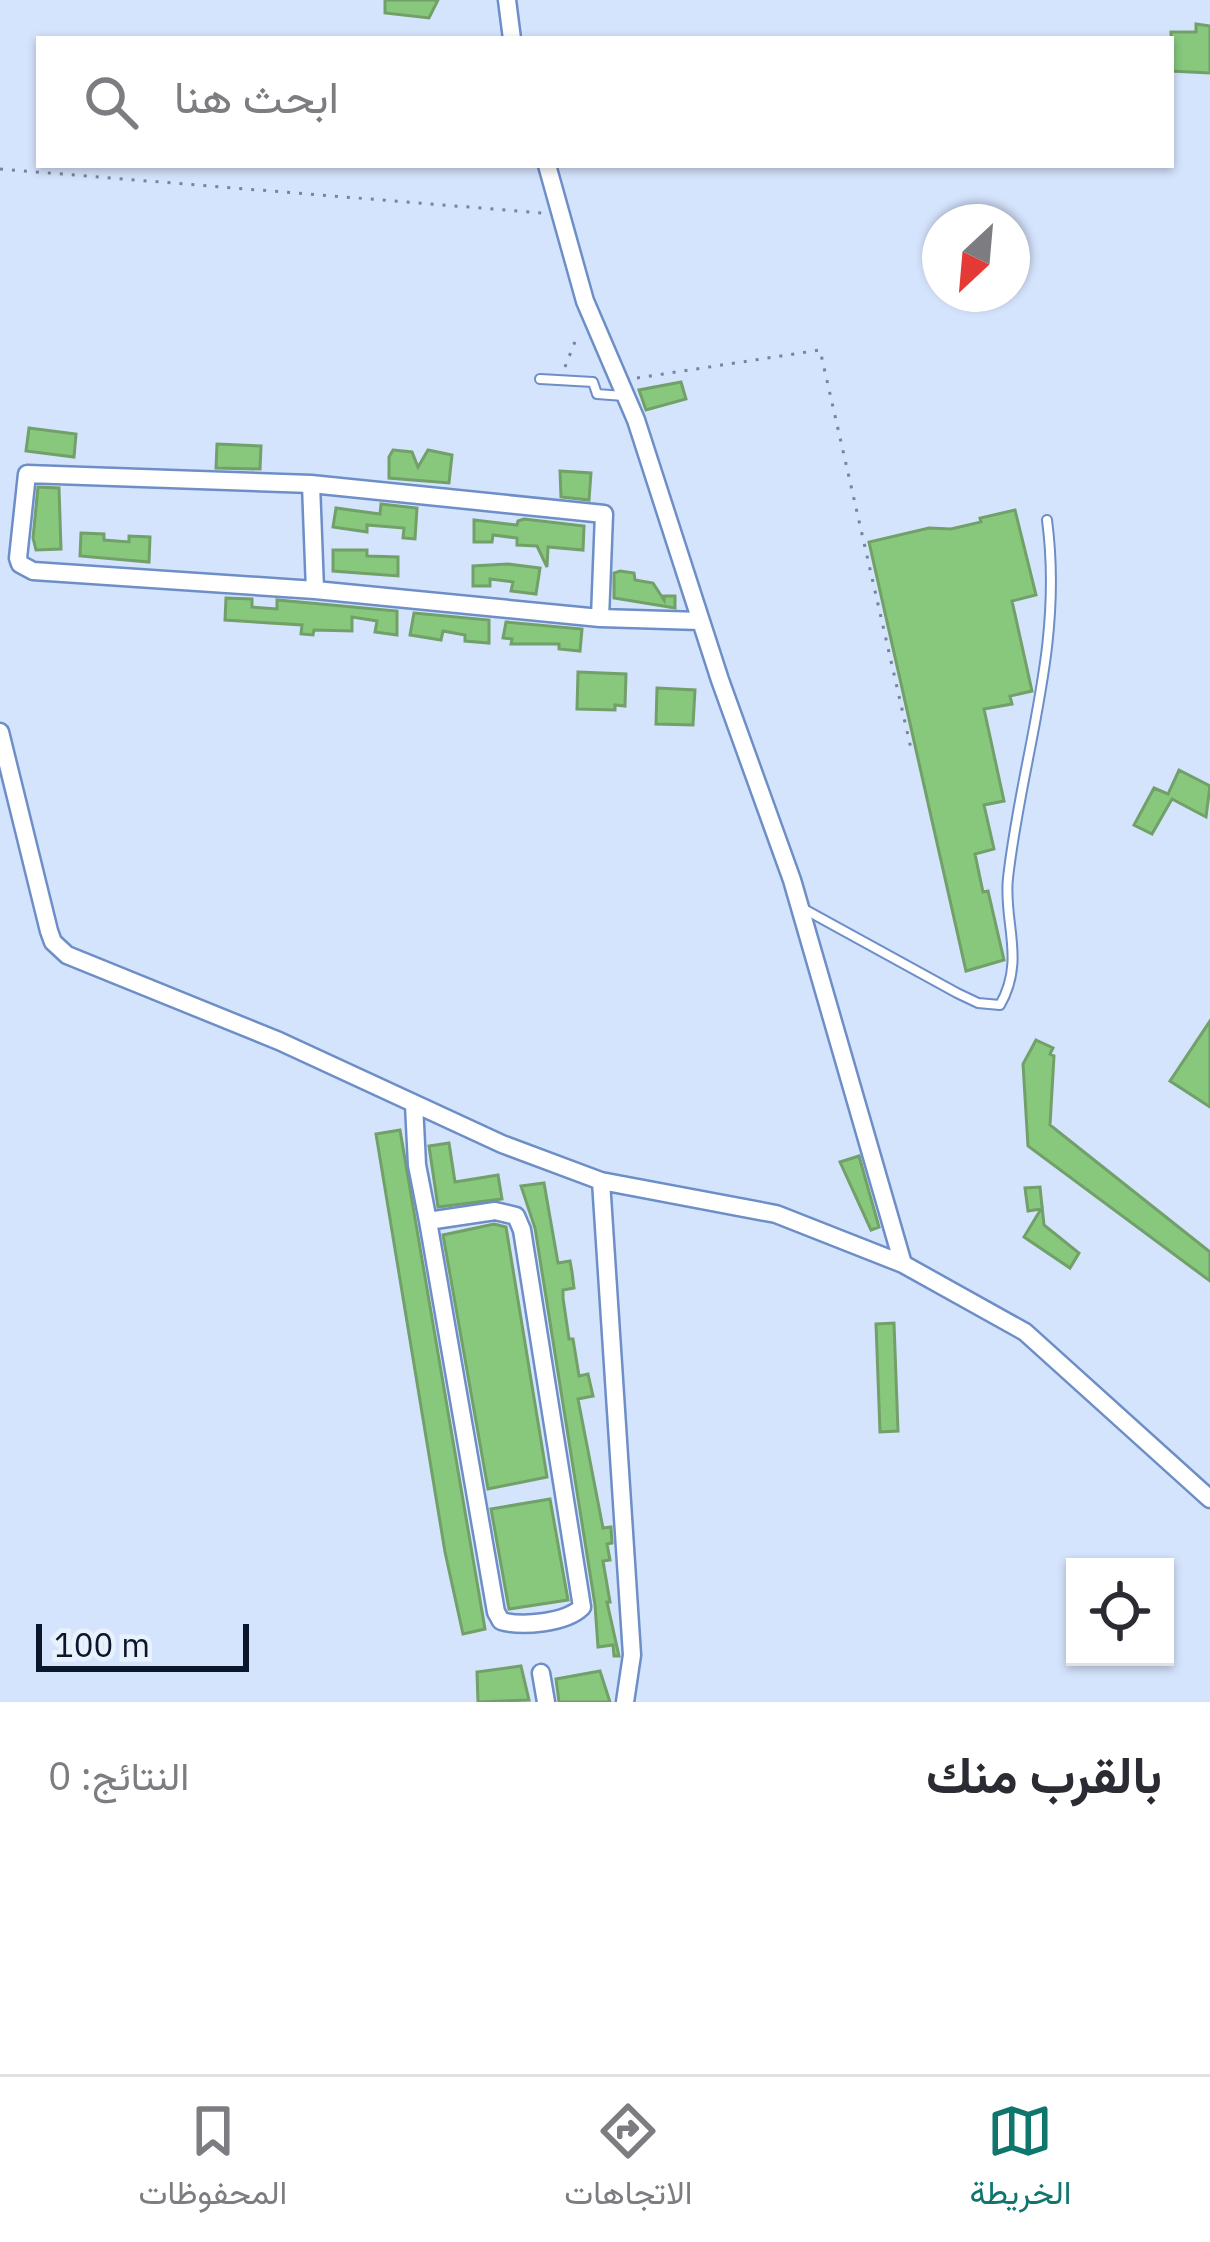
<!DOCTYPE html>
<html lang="ar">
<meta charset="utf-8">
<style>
body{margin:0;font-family:"IBM Plex Sans",Vazirmatn,sans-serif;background:#f2f2f3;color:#2b2b33;direction:rtl}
.controls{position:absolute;right:36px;bottom:36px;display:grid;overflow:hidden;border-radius:0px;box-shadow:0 3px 9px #0004}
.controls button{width:108px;height:108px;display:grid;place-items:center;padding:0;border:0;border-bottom:3px solid #e1e1e2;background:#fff;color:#2b2b33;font:60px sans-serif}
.compass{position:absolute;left:922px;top:204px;width:108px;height:108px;border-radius:50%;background:#fff;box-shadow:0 3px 9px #0004;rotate:206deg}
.scale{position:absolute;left:36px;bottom:30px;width:213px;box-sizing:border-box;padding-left:12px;border:6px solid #09162b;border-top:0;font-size:33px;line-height:42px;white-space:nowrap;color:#09162b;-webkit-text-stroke:9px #e9f1fd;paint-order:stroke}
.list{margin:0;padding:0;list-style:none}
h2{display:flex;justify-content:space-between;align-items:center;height:156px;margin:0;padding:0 48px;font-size:51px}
h2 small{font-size:39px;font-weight:400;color:#7c7c81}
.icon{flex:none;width:66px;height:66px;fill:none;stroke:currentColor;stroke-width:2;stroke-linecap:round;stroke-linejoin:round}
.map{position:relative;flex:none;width:1210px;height:1702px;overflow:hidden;direction:ltr}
.search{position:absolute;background:#fff;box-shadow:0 3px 9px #0004;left:36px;right:36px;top:36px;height:132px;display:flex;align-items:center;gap:30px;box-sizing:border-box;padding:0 42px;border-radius:0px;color:#7c7c81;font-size:45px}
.sheet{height:372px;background:#fff}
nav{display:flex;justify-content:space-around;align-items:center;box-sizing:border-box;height:168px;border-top:3px solid #e1e1e2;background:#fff;font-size:33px;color:#7c7c81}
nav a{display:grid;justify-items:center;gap:6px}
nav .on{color:#0f766e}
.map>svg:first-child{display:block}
.building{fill:#87c87d;stroke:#71a069;stroke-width:3}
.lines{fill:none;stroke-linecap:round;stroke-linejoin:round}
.service-casing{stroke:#6d8ec7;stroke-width:12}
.minor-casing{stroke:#6d8ec7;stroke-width:21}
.path{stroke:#77859c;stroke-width:3;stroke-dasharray:3 9;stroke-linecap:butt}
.service{stroke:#fff;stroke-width:8}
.minor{stroke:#fff;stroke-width:16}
</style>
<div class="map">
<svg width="1210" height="1702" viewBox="0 0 1210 1702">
<rect width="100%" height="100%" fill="#d5e4fd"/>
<!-- building -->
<path class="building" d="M385 0H438L429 18 385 13Z
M1196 24 1210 26V73L1171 71V32H1196Z
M681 382 686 399 646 410 639 390Z
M29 428 76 434 74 457 26 451Z
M217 444 261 446 260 469 216 468Z
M393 450 412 452 418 467 428 450 452 455 449 483 389 478V457Z
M560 471 591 473 589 500 561 497Z
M38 487 59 488 61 549 36 550 33 538Z
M381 504 417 508 415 539 403 538 404 528 367 525V532L333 527 336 508 380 514Z
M1015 510 1036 595 1012 601 1032 691 1010 696 1012 704 984 709 1004 801 984 805 994 849 975 854 983 892 988 891 1004 960 966 971 869 542 929 528 951 529 981 522 980 518Z
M524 519 584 526 583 550 548 547 547 567 537 546 517 545V538L493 535 492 542H474V520L517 525 518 521Z
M81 533 104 534V540L129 542V536L150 537 149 562 80 556Z
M333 550H367V556L398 557V576L333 571Z
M508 564 540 568 536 594 511 591 513 582 490 579V586H473V566Z
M620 571 634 573 635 580 653 583 664 600V596H675V608L614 598V573Z
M226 598 252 599V607L277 609V600L397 611V635L375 632 377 621 352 617V631L314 630 313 635 301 634 302 625 225 620Z
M414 613 489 620V643L465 641V635L443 631 441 640 410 635Z
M506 622 582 629 580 651 559 649V644H511L512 639 503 638Z
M578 672 626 674 625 706 615 705V710L577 709Z
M657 688 695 690 693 725 656 724Z
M1179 770 1210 786 1206 817 1172 799 1152 834 1134 825 1154 788 1168 794Z
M1210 1021V1107L1170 1081Z
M1036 1040 1053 1048 1050 1054 1054 1056 1050 1125 1210 1252V1281L1028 1146 1023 1064Z
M400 1130 485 1629 463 1634 445 1552 376 1134Z
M449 1143 455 1182 498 1175 502 1199 438 1207 429 1146Z
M859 1156 879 1227 871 1230 840 1162Z
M544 1183 558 1263 570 1261 572 1272 574 1288 563 1290V1298L569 1339H573L579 1376 588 1374 593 1396 578 1399 603 1528 611 1527 612 1543 607 1544 610 1560 603 1561 610 1602H607L619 1656H614L613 1645 598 1647 595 1605 535 1228 521 1186Z
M1040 1187 1044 1225 1079 1253 1070 1268 1024 1237 1041 1209 1028 1211 1025 1188Z
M494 1224 506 1227 547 1477 488 1489 443 1235Z
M894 1323 898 1431 880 1432 876 1324Z
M550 1499 568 1600 509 1609 491 1509Z
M521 1666 529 1700 478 1702 477 1672Z
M600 1671 610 1702H559L556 1679Z"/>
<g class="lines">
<!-- service casing -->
<g class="service-casing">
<path id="service" d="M540 379 593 382 597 394 624 396
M804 909 957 993 978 1003 1000 1005C1026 960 1003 921 1008 878 1022 754 1064 648 1047 520"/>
</g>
<!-- minor casing -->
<g class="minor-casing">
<path id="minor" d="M507 0 512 39
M547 165 585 301 636 420 720 680 792 880 903 1264
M311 484 315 590
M600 618 604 514 311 484 27 474 18 558 20 564 33 571 315 590 600 618 700 621
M0 732 49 931 53 942 67 955 279 1041 502 1144 601 1181 776 1214 903 1264 1025 1332 1210 1499
M414 1104 417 1165 428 1221
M601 1181 632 1655 625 1702
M495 1211 516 1216 522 1230 582 1607C566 1623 522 1627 501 1621L496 1612 428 1221Z
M541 1673 546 1702"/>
</g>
<!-- path -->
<path class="path" d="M0 169 542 213
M565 367 578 334
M637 378 820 350 912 753"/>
<!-- service -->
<use href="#service" class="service"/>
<!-- minor -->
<use href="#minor" class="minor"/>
</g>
</svg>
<div class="controls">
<button><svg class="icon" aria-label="locate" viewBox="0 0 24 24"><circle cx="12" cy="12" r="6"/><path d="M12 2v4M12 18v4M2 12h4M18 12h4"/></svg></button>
</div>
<svg class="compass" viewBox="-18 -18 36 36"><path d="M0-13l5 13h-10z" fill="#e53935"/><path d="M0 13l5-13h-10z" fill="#7c7c81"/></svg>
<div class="scale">100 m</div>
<div class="search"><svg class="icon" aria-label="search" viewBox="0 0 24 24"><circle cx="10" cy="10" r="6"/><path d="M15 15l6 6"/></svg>ابحث هنا</div>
</div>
<section class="sheet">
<h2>بالقرب منك<small>النتائج: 0</small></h2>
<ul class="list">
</ul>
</section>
<nav>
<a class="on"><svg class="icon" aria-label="map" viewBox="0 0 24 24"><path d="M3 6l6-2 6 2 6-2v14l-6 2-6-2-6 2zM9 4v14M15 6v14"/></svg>الخريطة</a>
<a><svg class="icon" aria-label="directions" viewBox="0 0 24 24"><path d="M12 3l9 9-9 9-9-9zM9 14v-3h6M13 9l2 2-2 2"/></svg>الاتجاهات</a>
<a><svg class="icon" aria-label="saved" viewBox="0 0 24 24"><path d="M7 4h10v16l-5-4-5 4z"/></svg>المحفوظات</a>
</nav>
